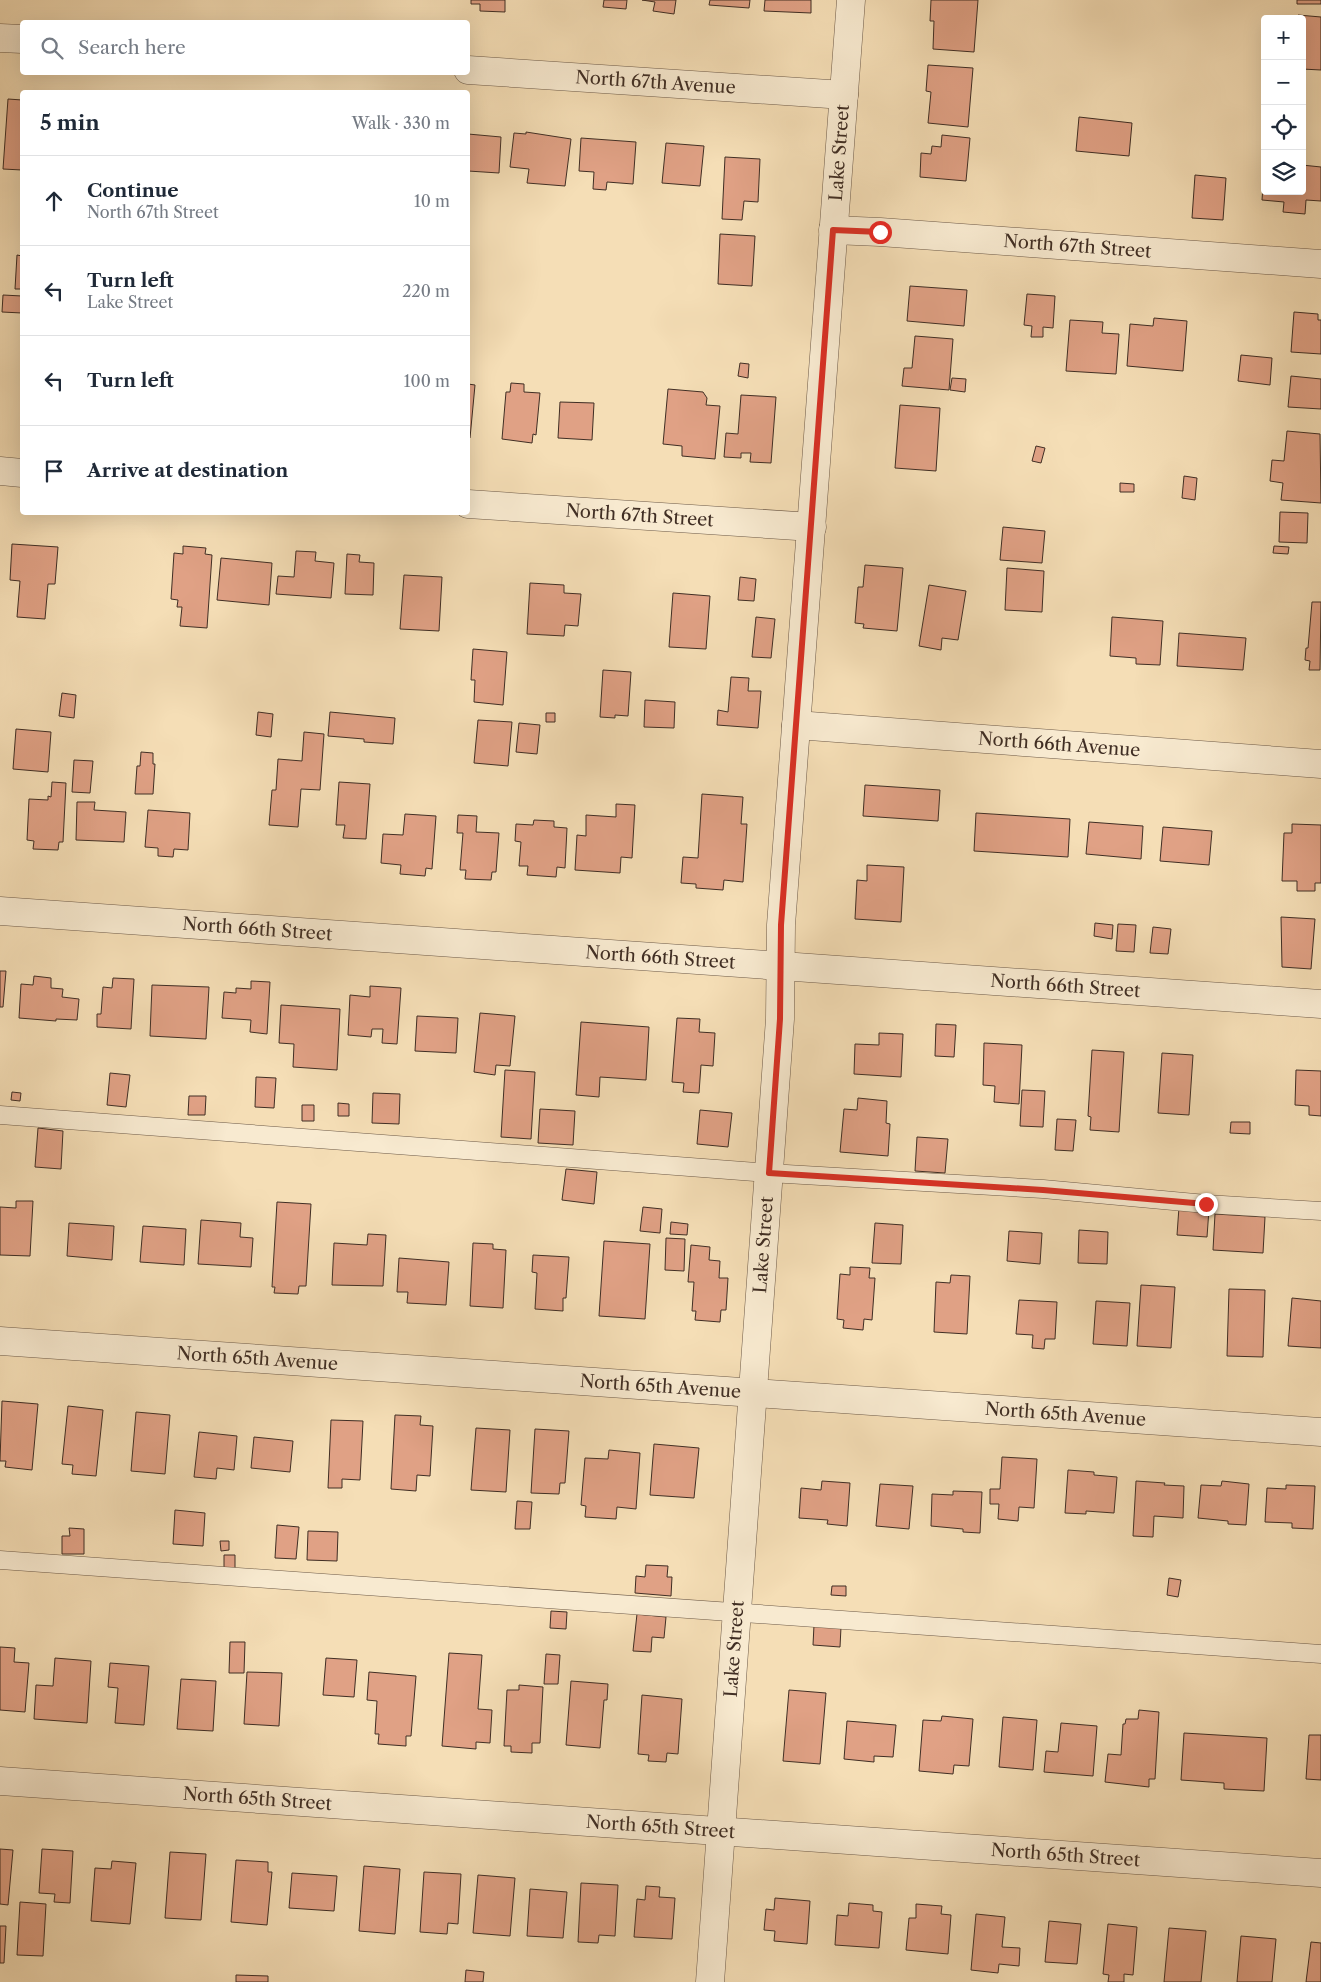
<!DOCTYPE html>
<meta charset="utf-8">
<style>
body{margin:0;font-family:"Libre Caslon Text",serif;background:#f6f6f7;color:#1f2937}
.controls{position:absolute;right:15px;top:15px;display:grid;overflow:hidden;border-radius:5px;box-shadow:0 5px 20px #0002}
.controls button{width:45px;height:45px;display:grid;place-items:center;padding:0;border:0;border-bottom:1px solid #e0e1e3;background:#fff;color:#1f2937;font:25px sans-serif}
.stop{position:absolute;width:15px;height:15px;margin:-11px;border:4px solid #d93025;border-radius:50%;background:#fff}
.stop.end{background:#d93025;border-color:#fff;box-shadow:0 1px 5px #0008}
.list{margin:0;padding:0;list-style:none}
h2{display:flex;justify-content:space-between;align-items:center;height:65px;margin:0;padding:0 20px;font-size:21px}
h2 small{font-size:16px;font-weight:400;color:#747a83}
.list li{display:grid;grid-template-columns:32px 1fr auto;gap:15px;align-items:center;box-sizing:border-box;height:90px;padding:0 20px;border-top:1px solid #e0e1e3}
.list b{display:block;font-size:19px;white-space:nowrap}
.list p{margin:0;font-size:16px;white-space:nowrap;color:#747a83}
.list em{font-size:16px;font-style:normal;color:#747a83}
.icon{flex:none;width:28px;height:28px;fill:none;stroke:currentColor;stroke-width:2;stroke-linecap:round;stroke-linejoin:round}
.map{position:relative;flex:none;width:1321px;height:1982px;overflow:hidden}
.search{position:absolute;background:#fff;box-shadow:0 5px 20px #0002;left:20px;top:20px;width:450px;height:55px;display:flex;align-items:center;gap:12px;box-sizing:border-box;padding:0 18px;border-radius:5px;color:#747a83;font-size:19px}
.panel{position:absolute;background:#fff;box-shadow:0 5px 20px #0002;left:20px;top:90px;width:450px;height:425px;border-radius:5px}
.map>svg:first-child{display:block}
.building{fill:#e0a185;stroke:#402e24}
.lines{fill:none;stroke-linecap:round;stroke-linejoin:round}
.service-casing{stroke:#6d5a48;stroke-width:19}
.minor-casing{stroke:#6d5a48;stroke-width:29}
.tertiary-casing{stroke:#6d5a48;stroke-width:29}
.service{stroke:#f8ead0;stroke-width:18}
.minor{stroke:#f8ead0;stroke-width:28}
.tertiary{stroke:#f8ead0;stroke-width:28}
.route{stroke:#d93025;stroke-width:6}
.labels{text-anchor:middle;stroke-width:4.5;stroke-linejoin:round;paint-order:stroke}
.street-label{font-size:18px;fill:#402e24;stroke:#f8ead0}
</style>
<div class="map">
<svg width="1321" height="1982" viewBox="0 0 1321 1982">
<rect width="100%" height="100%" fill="#f5deb6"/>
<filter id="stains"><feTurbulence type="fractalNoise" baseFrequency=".004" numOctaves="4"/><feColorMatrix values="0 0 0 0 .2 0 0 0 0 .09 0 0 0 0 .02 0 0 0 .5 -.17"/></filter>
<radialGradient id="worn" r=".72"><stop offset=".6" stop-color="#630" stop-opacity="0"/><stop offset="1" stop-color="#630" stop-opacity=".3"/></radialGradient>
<!-- building -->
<path class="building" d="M471 0H505V12L480 11V4H471Z
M604 0H627L626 9 603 7Z
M642 0H676L674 14 653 11 655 2Z
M710 0H750L749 8 709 5Z
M765 0H811V13L764 11Z
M931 0H978L974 52 933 49 934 21H930Z
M1297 0H1321V4H1297Z
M1298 15 1321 17V70L1302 69V19H1298Z
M928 65 973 68 968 127 928 123 931 92 926 91Z
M8 99 22 100V170L3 169Z
M1079 117 1132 123 1129 156 1076 151Z
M526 132 571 139 565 186 527 183 529 169 510 167 514 133 526 134Z
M468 134 501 137 499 173 468 171Z
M942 135 970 138 966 181 920 177 921 153 931 154 932 146 941 147Z
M581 138 636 142 633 184 607 182 606 190 593 189 594 172 579 171Z
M666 143 704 146 700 186 662 183Z
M725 157 760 159 758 202 744 201 742 220 722 219Z
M1302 165 1321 167V201L1306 200 1305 214 1283 212 1284 202 1262 200 1264 173 1265 191H1302Z
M1195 175 1226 178 1223 220 1192 218Z
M720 234 755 236 752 286 718 284Z
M17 255 22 256V289H15Z
M910 286 967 290 964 326 907 321Z
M1027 294 1055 296 1053 328 1043 327V337H1031L1032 326 1024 325Z
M3 295 22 296V313L2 312Z
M1294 312 1318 314V320H1321V354L1291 352Z
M1154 318 1187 321 1183 371 1127 366 1130 324 1153 326Z
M1070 320 1103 322 1102 333 1119 334 1116 374 1066 371Z
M915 336 953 339 949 390 902 386 904 368H912Z
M1241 355 1272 358 1270 385 1238 381Z
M740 363 749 364 748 378 738 376Z
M1291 376 1321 379V409L1288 407Z
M952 378 966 379 965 392 950 390Z
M511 383 524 384V392L540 393 536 435 533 434 532 443 502 439 506 392H510Z
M468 384 475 385 470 438H468Z
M668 389 703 392 707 398 706 405 720 406 715 459 682 456V446L663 444Z
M741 395 776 397 771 463 750 462 751 453H741V458L724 457 726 433 738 434Z
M560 402 594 403 592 440 558 438Z
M900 405 940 408 936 471 895 468Z
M1287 431 1320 434 1321 503 1281 500 1283 483 1270 481 1272 460 1284 461Z
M1036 446 1045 448 1041 463 1032 461Z
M1184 476 1197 478 1195 500 1182 498Z
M1120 483 1134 484V492H1120Z
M1280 512 1308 513 1307 543 1279 542Z
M1003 527 1045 531 1042 563 1000 560Z
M12 544 58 547 55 584H48L45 619 17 617 20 581 10 580Z
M183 546 206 548 205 554 212 555 207 628 180 626 182 607H177L178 600 171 599 174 553 183 554Z
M1274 546 1289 547 1288 554 1273 553Z
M296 551 316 552 315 561 334 563 331 598 276 594 278 576 294 577Z
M347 554 360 555 359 562 374 563 373 595 345 594Z
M221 558 272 563 269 605 217 600Z
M865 565 903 568 897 631 863 628 864 624 855 623 858 587H863Z
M1007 568 1044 571 1042 612 1005 610Z
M404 575 442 577 439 631 400 629Z
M740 577 756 579 754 601 738 600Z
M530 583 564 585V593L581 594 578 626 565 625 564 636 527 634Z
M929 585 966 591 958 640 942 638 941 650 919 646Z
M673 593 710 596 706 649 669 647Z
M1312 602H1321L1320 670H1309L1310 661 1305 660 1306 648H1308Z
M756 617 775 619 771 658 752 657Z
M1112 617 1163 621 1160 665 1136 664V658L1110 656Z
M1179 633 1246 638 1243 670 1177 666Z
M473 649 507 652 503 705 474 702 475 680H471Z
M603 670 631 672 628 716 615 715V718L600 717Z
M731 677 749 678 748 691H761L758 728 717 725 718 710 728 712Z
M62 693 76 695 74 718 59 716Z
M645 700 675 702 674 728 644 727Z
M258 712 273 714 271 737 256 735Z
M330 712 395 718 393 744 364 742V739L328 736Z
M546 713H555V722H546Z
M478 720 512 722 508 766 474 763Z
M519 723 540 725 537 754 516 752Z
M16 729 51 732 48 772 13 769Z
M304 732 324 734 320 790 301 789 298 827 269 825 272 790H276L278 759 302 761Z
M141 752 153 753V764H155L153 794H135L137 766H140Z
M74 760 93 761 90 793 72 792Z
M52 782 66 783 63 842H59L58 850 33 849 34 841 27 840 29 799 48 800V796L51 797Z
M339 782 370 784 366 839 343 838 345 825H336Z
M865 785 940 790 938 821 863 816Z
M702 794 743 797 741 824H747L743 882 724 880 723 890 696 888V884L681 883 683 857 698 858Z
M77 802H95L94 810 126 812 124 842 76 840Z
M616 804 635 805 632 858 621 857 620 873 575 870 577 835 586 836V815L616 817Z
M148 810 190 813 188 850 174 849 173 857 158 856V848L145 847Z
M976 813 1070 819 1068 857 974 851Z
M405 814 436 816 432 869 426 868 425 876 400 874 401 865 381 863 383 834 403 835Z
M458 815 477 816 476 832 499 833 496 872H492L491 880 465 879 466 870H460L463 833H457Z
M534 820 554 821V827L567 828 565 868 557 867 556 877 527 875 528 866H519L521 842 515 841 516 824 533 825Z
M1089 822 1143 826 1141 859 1086 854Z
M1292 824 1321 825V883H1315V891H1297V881H1282L1284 833H1292Z
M1163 827 1212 831 1209 865 1160 861Z
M867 865 904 867 901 922 855 919 857 880 867 881Z
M1281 917 1315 919 1311 969 1282 967Z
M1095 923 1113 925 1112 939 1094 936Z
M1118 924 1136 925 1134 952 1116 951Z
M1153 927 1171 929 1168 954 1150 953Z
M0 971H6L3 1007H0Z
M34 976 51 978V988L63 989 62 997 79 999 77 1020 56 1019V1021L19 1018 21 984 33 985Z
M113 978 134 979 131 1029 97 1027V1014H101L103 987 112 988Z
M251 981 270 982 267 1034 250 1032 251 1020 222 1018 224 992 236 993V988L251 989Z
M152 985 209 987 206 1039 150 1036Z
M370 986 401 988 397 1044 382 1043 383 1029H372L371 1037 348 1035 350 995 370 997Z
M281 1005 340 1009 337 1070 293 1067 294 1044 279 1043Z
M480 1013 515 1016 510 1066 496 1065 495 1075 474 1072Z
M417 1016 458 1018 456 1053 415 1051Z
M677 1018 700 1019 699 1032 715 1033 713 1066 701 1065 699 1093 683 1092 684 1083 672 1082Z
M581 1022 649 1027 646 1080 600 1077 599 1097 576 1095Z
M936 1024 956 1025 954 1057 935 1056Z
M879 1033 903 1034 901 1077 854 1074 855 1044 879 1045Z
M984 1043 1022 1045 1019 1104 994 1102 995 1086 983 1085Z
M1092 1050 1124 1052 1119 1132 1090 1130 1091 1117 1088 1116Z
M1162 1053 1193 1055 1189 1115 1158 1113Z
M505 1070 535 1072 531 1139 501 1137Z
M1296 1070 1321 1071V1116L1309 1115V1106L1295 1105Z
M110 1073 130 1075 126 1107 107 1105Z
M256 1077 276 1078 274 1108 255 1107Z
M1022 1090 1045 1091 1043 1127 1020 1126Z
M12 1092 21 1093 20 1101 11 1100Z
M373 1093 400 1094 399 1124 372 1123Z
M189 1096H206L205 1115H188Z
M858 1098 887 1101 886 1123 890 1124 888 1156 840 1152 844 1109 857 1110Z
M338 1103 349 1104V1116H338Z
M302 1105H314V1121H302Z
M540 1109 575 1111 573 1145 538 1143Z
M700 1110 732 1113 728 1147 697 1144Z
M1057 1119 1076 1120 1073 1151 1055 1150Z
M1231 1122H1250V1134L1230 1133Z
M38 1128 63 1131 61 1169 35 1167Z
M917 1137 948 1139 945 1173 915 1171Z
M566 1169 597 1172 594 1204 562 1200Z
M16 1201H33L30 1256 0 1255V1207L16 1208Z
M277 1202 311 1204 306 1286H299L298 1294 274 1293 275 1287H272Z
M643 1207 662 1209 660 1233 640 1231Z
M1179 1207 1209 1209 1207 1237 1177 1235Z
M1215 1214 1265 1217 1263 1253 1213 1250Z
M201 1220 241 1223 240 1237 253 1238 251 1267 198 1264Z
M671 1222 688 1224 687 1235 670 1234Z
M69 1223 114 1226 112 1260 67 1256Z
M875 1223 903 1225 901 1264 872 1263Z
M143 1226 186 1229 184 1265 140 1262Z
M1079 1230 1108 1232 1107 1264 1078 1263Z
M1009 1231 1042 1233 1040 1264 1007 1261Z
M368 1234 386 1235 383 1286 332 1285 334 1243 367 1245Z
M666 1238 685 1239 684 1271 665 1270Z
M604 1241 650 1244 645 1319 599 1316Z
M473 1243 493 1244V1249L506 1250 503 1308 470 1306Z
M691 1245 710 1247 709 1260 720 1261 719 1278H728L726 1310H721L720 1322 695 1320 696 1311H692L694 1282H688Z
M533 1255 569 1257 566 1298H563V1311L535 1309 537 1273 532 1272Z
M399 1258 449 1262 446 1305 407 1303 408 1292H397Z
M850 1267 870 1268 869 1278H875L872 1320 864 1319 863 1330 843 1328 844 1320 837 1319 840 1274 850 1275Z
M951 1275 970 1276 967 1334 934 1332 936 1282 950 1283Z
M1141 1285 1175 1287 1171 1348 1137 1346Z
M1229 1289 1265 1290 1263 1357 1227 1356Z
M1292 1298 1321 1301V1348L1288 1346Z
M1019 1300 1057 1302 1055 1339H1045L1044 1349 1032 1348 1033 1335 1016 1334Z
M1096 1301 1130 1303 1127 1346 1093 1344Z
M2 1401 38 1404 32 1470 5 1467 6 1461H0Z
M68 1406 103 1410 96 1476 72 1474 73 1465 62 1464Z
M136 1412 170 1415 165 1474 131 1471Z
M395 1415 421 1416 420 1425 433 1426 430 1476 417 1475 416 1491 391 1489Z
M331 1420 363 1421 360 1480 342 1479V1488H328Z
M476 1428 510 1430 506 1492 471 1490Z
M535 1429 569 1431 565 1483H560L559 1494 531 1493Z
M199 1432 237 1436 234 1470 217 1468 216 1479 194 1477Z
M254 1437 293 1441 290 1472 251 1468Z
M654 1444 699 1448 694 1498 650 1495Z
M609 1450 640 1453 636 1509 617 1507 616 1519 585 1517 586 1506 581 1505 585 1458 608 1459Z
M1002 1457 1037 1459 1034 1508 1019 1507 1018 1521 998 1519 999 1504H990V1489H1000Z
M1068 1470 1094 1472V1475L1117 1477 1114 1513 1086 1511V1514L1065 1513Z
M822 1481 850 1483 847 1526 827 1524 828 1520 799 1518 801 1488 821 1490Z
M1136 1481 1165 1483 1164 1485 1184 1486 1183 1518 1154 1516 1153 1537 1133 1536Z
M1222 1481 1249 1484 1246 1525 1228 1524V1521L1198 1518 1201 1485 1221 1486Z
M880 1484 913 1486 909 1529 876 1526Z
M1286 1485 1315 1486 1313 1529 1292 1528V1523L1265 1522 1267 1488 1286 1489Z
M953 1491 982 1492 980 1533 963 1532V1529L931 1526 932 1494 953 1495Z
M517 1501 532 1502 530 1529H515Z
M175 1510 205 1513 203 1546 173 1544Z
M277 1525 299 1527 296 1559 275 1558Z
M69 1528 84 1529V1554H62V1536H70Z
M308 1531 338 1532 337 1561 307 1560Z
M220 1541H229V1550L221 1551Z
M224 1555H235V1569L224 1570Z
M646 1565 668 1566 667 1577H672L671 1596 635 1593 636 1576 645 1577Z
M1169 1578 1181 1580 1178 1597 1167 1595Z
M832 1586H846V1596L831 1595Z
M551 1611 567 1612 566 1629 550 1628Z
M637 1614 666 1617 664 1638 652 1637 651 1652 633 1651Z
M814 1625 841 1627 840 1647 813 1645Z
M230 1642H245L244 1673H229Z
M0 1647 15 1648 14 1662 29 1663 25 1712 0 1710Z
M449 1653 482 1655 478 1709 492 1710 490 1743 476 1742V1749L442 1746Z
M546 1654 560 1655 558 1684H544Z
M55 1658 91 1661 87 1723 34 1719 36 1685 53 1686Z
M326 1658 357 1660 354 1697 323 1695Z
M110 1663 149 1666 144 1725 115 1723 118 1688 108 1687Z
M247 1672 282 1673 279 1726 244 1724Z
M369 1672 416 1676 411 1736H406V1746L378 1744 379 1734H375L377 1701 367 1700Z
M181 1679 216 1681 213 1731 177 1729Z
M571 1681 608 1684 607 1700H604L600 1748 566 1745Z
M519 1685 543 1687 540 1743H532V1753L511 1752V1746H504L507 1690H519Z
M789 1690 826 1693 820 1764 783 1761Z
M642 1695 682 1699 678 1754 667 1753 666 1762 648 1761 649 1755 638 1754Z
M1139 1710 1159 1712 1155 1779H1149V1787L1105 1782 1108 1754 1121 1755 1123 1724H1125L1126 1719H1138Z
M942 1716 973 1719 969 1766 954 1765 953 1774 919 1771 923 1720 941 1721Z
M1003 1717 1037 1720 1033 1770 999 1767Z
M847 1721 896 1725 893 1757 874 1756V1762L844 1759Z
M1061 1723 1097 1726 1093 1776 1044 1772 1046 1751 1058 1752Z
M1184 1733 1267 1738 1264 1791 1224 1789V1783L1181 1780Z
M1309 1735H1321V1780L1306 1779Z
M0 1849 13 1850 8 1905 0 1904Z
M42 1849 73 1851 70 1903 54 1902 55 1894 39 1893Z
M170 1852 206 1854 201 1920 165 1918Z
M236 1860 268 1862V1872H272L267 1925 231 1922Z
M112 1861 136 1863 130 1924 91 1921 95 1868 111 1869Z
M364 1866 400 1869 395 1934 359 1931Z
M424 1872 461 1874 458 1924 448 1923 447 1934 420 1932Z
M292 1873 337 1876 334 1911 289 1908Z
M478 1875 515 1878 510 1936 473 1933Z
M581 1883 618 1885 615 1936 599 1935 598 1943 578 1942Z
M646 1886 660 1887 659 1897 675 1898 672 1939 634 1937 637 1899 645 1900Z
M530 1889 567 1892 563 1938 527 1936Z
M775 1898 810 1901 807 1944 774 1941 775 1931 764 1930 766 1909 774 1910Z
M20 1902 46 1904 43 1956 17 1955Z
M849 1903 873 1905V1911L882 1912 879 1948 835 1945 837 1915 848 1916Z
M916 1904 942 1906 941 1914 951 1915 948 1954 906 1950 909 1918H916Z
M976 1914 1005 1917 1002 1947 1020 1948 1019 1966 999 1964 998 1973 971 1970Z
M1049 1921 1081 1924 1077 1964 1045 1962Z
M1108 1924 1137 1927 1133 1975 1124 1974V1982H1108L1109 1975 1103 1974Z
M0 1926H6L4 1963H0Z
M1169 1928 1206 1931 1201 1982H1164Z
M1241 1936 1276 1939 1272 1982H1237Z
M1311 1942 1321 1943V1982H1306Z
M466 1970 484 1972 483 1982H465Z
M236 1975 268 1976V1982H236Z"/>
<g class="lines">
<!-- service casing -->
<g class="service-casing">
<path id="service" d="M0 1115 769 1173 1043 1189 1206 1204 1321 1211
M0 1560 1321 1654"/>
</g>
<!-- minor casing -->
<g class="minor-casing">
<g id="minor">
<path d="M0 38 22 39"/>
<path id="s1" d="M468 70 844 95"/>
<path id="s2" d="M833 230 880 232 1321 264"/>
<path d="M0 471 22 473"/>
<path id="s3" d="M468 504 812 527"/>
<path id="s4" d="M796 725 1321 764"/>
<path id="s5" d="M0 1341 1321 1432"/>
<path id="s6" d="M0 1781 1321 1873"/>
<path id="s7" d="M710 1982 780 1019 781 925 851 0"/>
</g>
</g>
<!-- tertiary casing -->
<g class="tertiary-casing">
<g id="tertiary">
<path id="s8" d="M0 911 1321 1004"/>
</g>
</g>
<!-- service -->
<use href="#service" class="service"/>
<!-- minor -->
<use href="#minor" class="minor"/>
<!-- tertiary -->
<use href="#tertiary" class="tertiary"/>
</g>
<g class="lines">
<!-- route -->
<path class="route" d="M880 232 833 230 781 925 780 1019 769 1173 1043 1190 1206 1204"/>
</g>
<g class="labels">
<!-- street labels -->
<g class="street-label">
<text dy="6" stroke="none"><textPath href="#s1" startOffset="188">North 67th Avenue</textPath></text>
<text dy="6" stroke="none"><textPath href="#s7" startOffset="1834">Lake Street</textPath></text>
<text dy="6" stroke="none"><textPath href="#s2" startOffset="245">North 67th Street</textPath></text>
<text dy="6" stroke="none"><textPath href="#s3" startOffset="172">North 67th Street</textPath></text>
<text dy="6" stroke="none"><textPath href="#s4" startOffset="264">North 66th Avenue</textPath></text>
<text dy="6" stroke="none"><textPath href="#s8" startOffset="258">North 66th Street</textPath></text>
<text dy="6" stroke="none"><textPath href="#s8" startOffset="662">North 66th Street</textPath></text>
<text dy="6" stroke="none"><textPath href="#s8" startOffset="1068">North 66th Street</textPath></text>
<text dy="6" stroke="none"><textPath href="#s7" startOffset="739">Lake Street</textPath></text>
<text dy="6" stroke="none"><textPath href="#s5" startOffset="258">North 65th Avenue</textPath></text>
<text dy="6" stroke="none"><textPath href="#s5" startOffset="662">North 65th Avenue</textPath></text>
<text dy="6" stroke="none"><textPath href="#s5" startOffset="1068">North 65th Avenue</textPath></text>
<text dy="6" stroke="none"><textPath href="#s7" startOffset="334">Lake Street</textPath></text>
<text dy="6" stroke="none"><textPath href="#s6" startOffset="258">North 65th Street</textPath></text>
<text dy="6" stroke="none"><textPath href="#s6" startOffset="662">North 65th Street</textPath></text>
<text dy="6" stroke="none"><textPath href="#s6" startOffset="1068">North 65th Street</textPath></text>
</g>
</g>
<rect width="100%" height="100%" filter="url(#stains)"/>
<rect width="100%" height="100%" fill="url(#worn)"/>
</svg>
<div class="controls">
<button>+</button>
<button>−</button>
<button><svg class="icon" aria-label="locate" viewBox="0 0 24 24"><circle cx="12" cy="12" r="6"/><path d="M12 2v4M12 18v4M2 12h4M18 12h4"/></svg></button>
<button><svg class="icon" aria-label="layers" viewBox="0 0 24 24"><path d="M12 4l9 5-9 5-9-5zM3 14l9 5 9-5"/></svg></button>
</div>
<div class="stop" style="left:880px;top:232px"></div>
<div class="stop end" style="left:1206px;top:1204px"></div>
<div class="search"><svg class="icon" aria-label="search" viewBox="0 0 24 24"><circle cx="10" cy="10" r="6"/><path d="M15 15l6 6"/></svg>Search here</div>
<section class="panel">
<h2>5 min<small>Walk · 330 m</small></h2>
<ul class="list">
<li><svg class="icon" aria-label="ahead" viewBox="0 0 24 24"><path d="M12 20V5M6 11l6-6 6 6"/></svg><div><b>Continue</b><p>North 67th Street</p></div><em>10 m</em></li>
<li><svg class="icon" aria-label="left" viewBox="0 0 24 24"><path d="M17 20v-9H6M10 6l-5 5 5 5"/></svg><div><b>Turn left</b><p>Lake Street</p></div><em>220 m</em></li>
<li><svg class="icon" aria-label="left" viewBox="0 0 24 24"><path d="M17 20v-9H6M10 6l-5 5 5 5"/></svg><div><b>Turn left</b></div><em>100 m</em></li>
<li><svg class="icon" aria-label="arrive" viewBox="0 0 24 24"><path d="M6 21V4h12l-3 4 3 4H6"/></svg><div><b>Arrive at destination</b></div></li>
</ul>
</section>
</div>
